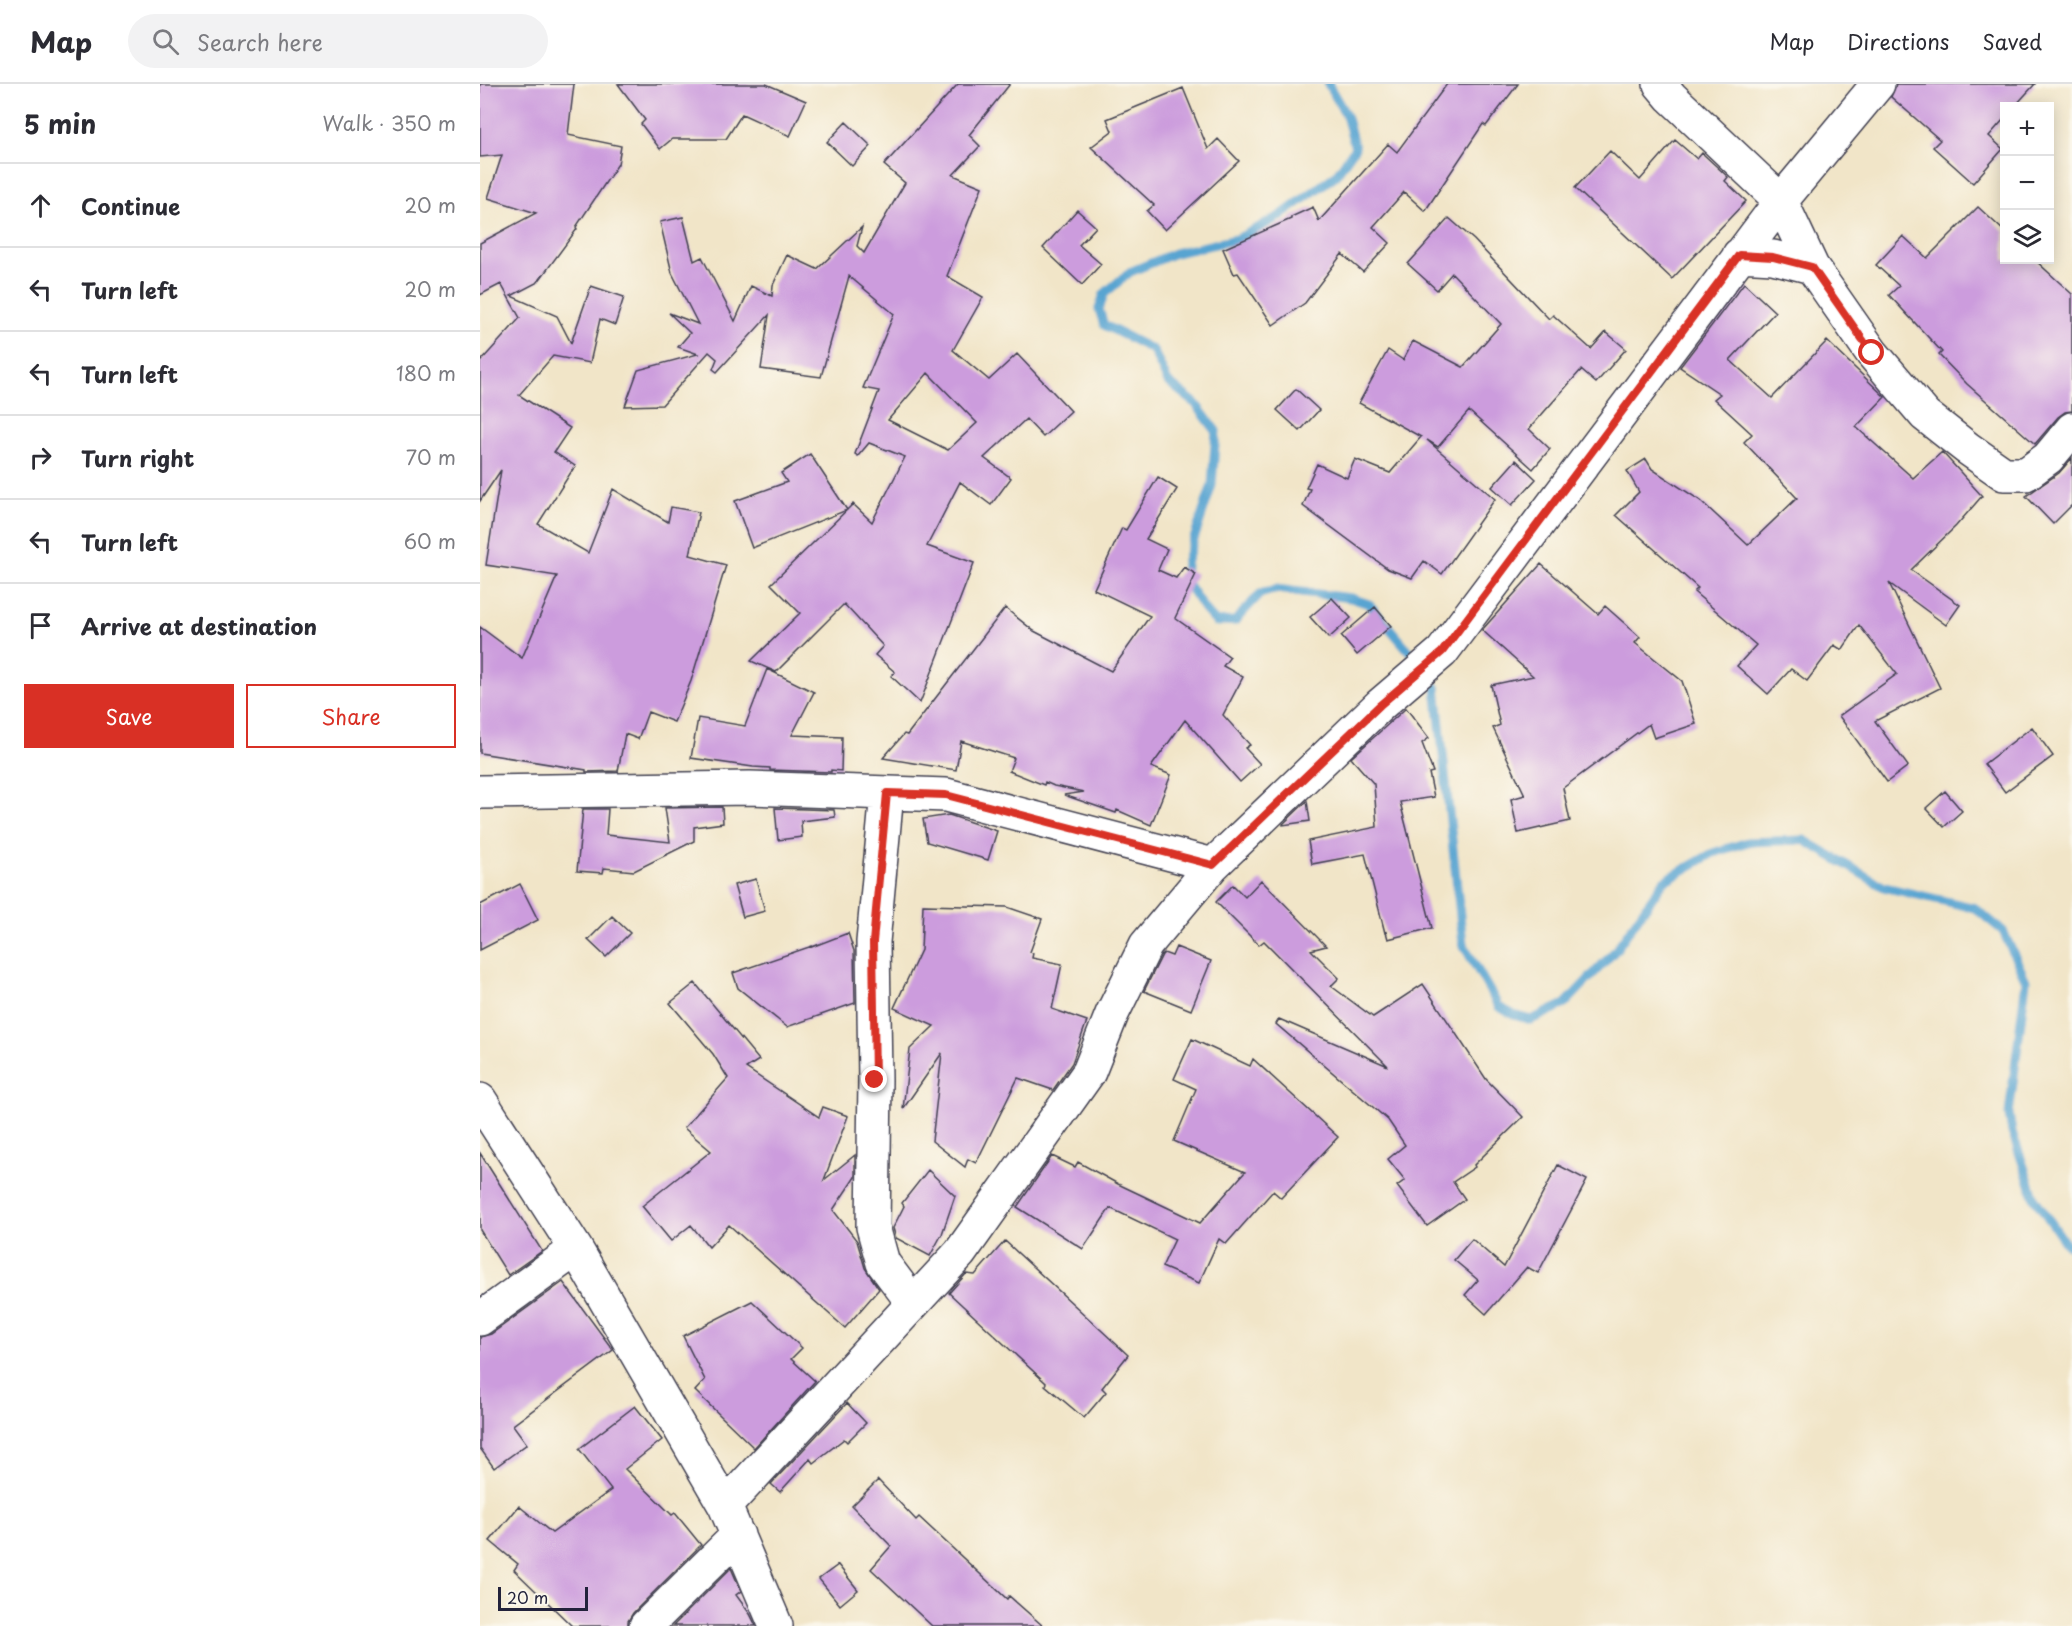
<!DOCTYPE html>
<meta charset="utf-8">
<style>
body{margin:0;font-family:"Playpen Sans",sans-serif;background:#f2f2f3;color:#2b2b33}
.controls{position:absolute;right:18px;top:18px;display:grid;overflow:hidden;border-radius:0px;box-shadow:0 3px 15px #0003}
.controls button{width:54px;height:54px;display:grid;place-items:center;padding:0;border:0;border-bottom:2px solid #e1e1e2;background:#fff;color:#2b2b33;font:30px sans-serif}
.scale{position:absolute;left:18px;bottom:15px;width:90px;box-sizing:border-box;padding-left:6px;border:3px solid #22223b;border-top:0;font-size:16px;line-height:21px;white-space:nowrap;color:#22223b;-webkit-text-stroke:4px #fbf7ec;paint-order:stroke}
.stop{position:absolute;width:18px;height:18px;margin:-14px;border:4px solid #d93025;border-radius:50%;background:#fff}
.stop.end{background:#d93025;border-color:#fff;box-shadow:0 2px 6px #0008}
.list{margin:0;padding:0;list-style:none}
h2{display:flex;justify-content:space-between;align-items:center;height:78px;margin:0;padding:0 24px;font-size:26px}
h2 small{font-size:20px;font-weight:400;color:#7c7c81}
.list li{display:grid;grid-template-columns:39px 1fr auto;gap:18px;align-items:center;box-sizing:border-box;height:84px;padding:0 24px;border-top:2px solid #e1e1e2}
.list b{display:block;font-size:22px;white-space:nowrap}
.list em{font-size:20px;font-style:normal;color:#7c7c81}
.actions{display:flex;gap:12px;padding:18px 24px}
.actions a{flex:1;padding:14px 0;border:2px solid #d93025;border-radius:0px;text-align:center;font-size:21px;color:#d93025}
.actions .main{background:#d93025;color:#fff}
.icon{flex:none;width:33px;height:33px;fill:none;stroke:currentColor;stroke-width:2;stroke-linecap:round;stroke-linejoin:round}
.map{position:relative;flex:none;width:1592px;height:1542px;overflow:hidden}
header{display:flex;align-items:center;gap:36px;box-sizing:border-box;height:84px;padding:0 30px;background:#fff;border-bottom:2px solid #e1e1e2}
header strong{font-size:28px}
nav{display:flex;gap:33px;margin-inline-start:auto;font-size:21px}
.search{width:420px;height:54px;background:#f2f2f3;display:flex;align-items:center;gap:15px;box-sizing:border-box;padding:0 21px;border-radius:33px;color:#7c7c81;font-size:22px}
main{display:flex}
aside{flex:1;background:#fff}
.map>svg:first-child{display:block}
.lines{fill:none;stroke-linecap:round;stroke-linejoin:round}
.stream{stroke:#58a4d1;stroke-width:9}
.building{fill:#cc9cdd;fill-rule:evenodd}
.street-casing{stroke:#413f50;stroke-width:36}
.street{stroke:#fff;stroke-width:33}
.route{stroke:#d93025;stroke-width:8}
</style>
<header>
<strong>Map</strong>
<div class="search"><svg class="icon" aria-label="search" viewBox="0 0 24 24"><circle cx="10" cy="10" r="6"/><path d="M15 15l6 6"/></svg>Search here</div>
<nav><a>Map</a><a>Directions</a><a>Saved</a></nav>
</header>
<main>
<aside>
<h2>5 min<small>Walk · 350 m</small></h2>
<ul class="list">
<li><svg class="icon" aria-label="ahead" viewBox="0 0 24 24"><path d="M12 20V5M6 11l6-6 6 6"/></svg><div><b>Continue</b></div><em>20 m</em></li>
<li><svg class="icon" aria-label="left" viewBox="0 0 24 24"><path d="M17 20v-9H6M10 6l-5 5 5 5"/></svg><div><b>Turn left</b></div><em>20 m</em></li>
<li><svg class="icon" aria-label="left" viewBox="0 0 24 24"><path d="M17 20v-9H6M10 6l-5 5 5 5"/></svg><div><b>Turn left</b></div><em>180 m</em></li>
<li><svg class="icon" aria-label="right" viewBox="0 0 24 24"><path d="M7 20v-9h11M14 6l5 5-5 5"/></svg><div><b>Turn right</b></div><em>70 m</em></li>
<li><svg class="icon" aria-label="left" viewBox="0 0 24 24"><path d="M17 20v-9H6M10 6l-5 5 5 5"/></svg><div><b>Turn left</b></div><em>60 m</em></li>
<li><svg class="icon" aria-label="arrive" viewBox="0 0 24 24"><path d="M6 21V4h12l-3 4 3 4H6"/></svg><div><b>Arrive at destination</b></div></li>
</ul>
<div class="actions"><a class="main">Save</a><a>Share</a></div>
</aside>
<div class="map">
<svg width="1592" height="1542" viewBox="0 0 1592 1542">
<rect width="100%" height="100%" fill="#fbf7ec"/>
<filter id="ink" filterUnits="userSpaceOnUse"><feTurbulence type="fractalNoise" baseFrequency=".0167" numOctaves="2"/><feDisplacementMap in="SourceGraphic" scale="12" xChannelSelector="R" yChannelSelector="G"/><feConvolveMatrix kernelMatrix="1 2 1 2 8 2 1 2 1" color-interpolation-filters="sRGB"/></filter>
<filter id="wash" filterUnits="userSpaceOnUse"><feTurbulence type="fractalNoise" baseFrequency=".008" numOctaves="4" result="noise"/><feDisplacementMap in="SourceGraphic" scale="24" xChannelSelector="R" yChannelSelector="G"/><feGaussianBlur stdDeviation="1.35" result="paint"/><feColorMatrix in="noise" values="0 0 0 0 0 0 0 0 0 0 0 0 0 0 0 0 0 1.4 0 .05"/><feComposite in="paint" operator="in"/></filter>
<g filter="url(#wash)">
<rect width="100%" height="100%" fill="#f1e5c8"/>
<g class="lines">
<!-- stream -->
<path class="stream" d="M848 0 866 31 875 64 856 91 800 132 757 155 695 169 650 188 624 210 619 225 624 241 673 266 688 298 715 319 736 347 732 401 706 479 705 496 724 525 736 538 755 537 780 510 796 505 871 514 889 520 930 568
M956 603 983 860 1019 923 1034 931 1051 936 1085 920 1135 867 1184 797 1233 769 1268 758 1324 756 1404 803 1495 824 1523 847 1546 897 1529 1030 1532 1048 1555 1115 1586 1160 1592 1162"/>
</g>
<g id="blocks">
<!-- building -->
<path class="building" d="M0 0H94L88 51 141 62 138 80 96 143 97 145 58 198 31 212 77 232 91 259 111 202 144 213 135 241 120 235 110 279 73 272 39 311 90 344 74 368 95 382 58 440 108 469 133 405 188 438 191 423 219 428 210 471 246 481 211 597 194 638 168 628 158 655 145 650 138 687 106 688V686L0 669V543L42 574 77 492 6 481 21 386 0 417V278L40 234 21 200 0 211V159L56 129 8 114 22 71 0 73Z
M138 0H286L326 17 310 52 262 30 246 55H192L180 65 161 40 165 36Z
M478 0H530L489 51 500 62 473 91 502 103 467 192 503 213 473 266 509 296 537 270 591 327 563 353 546 335 504 374 531 394 511 421 480 398 447 462 494 479 440 619 411 592 415 588 395 571 403 562 364 520 296 588 271 577 320 529 291 500 373 420 392 438 425 373 389 359 378 372 375 370 399 307 383 304 414 230 369 192 341 293 281 285 289 231 237 288 233 285 237 275 229 268 182 321 145 322 158 286 218 270 198 263 210 249 189 229 218 240 192 189 180 138 203 133 214 177 222 173 255 237 271 202 292 212 293 201 307 171 337 185 382 143 377 162 384 169 425 99 404 81ZM448 289 497 339 468 366 408 336Z
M967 0H1038L1006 42 1003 40 945 127 924 108 893 143 910 159 883 188 862 170 825 219 793 241 758 189 754 190 743 165 811 135V133L833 123 839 137 908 60 917 68Z
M1416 0H1555L1535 22H1524V35L1509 52 1523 65 1493 99 1453 63 1460 56 1411 13Z
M703 4 728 65 738 55 759 77 685 146 667 127 674 121 611 63 632 47 627 35Z
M366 38 391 62 372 82 347 58Z
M1195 56 1217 75 1222 69 1248 93 1245 97 1266 117 1192 195 1095 104 1130 67 1160 96Z
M1498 123 1524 147V176H1555L1592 210V327L1585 328 1578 333 1555 360 1487 300 1459 271 1462 268 1409 211 1419 202 1396 181 1423 152 1447 174Z
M597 126 616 143 599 161 621 180 602 201 563 164Z
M969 134 994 156 1069 235 1073 231 1111 265 1126 248 1146 265 1116 299 1101 286 1049 345 1070 365 1053 385 989 327 958 363 947 356 1015 415 962 490 944 477 932 494 908 485 823 422 830 405 826 404 837 380 867 394 875 375 910 389 941 353 879 319 908 266 923 276 933 257 983 283 1021 240 972 189 957 206 928 180Z
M1264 199 1295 228 1250 276 1292 314 1347 257 1405 313 1376 343 1433 394 1462 368 1502 412 1476 442 1431 486 1480 521 1466 541 1409 499 1460 604 1395 637 1428 682 1407 698 1359 632 1417 590 1379 541 1362 566 1354 561 1327 597 1311 585 1288 610 1257 582 1276 561 1214 508 1218 504 1136 431 1159 408 1147 387 1166 375 1172 385 1221 417 1268 461 1317 414 1264 358 1272 350 1234 315 1240 310 1200 283Z
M816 305 839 326 820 347 797 326Z
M330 370 367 426 272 464 255 417 307 398 301 389Z
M1592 374V421L1573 440 1546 412 1579 389Z
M1036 376 1056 395 1032 421 1012 403Z
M678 393 697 405 666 455 687 465 678 486 696 494 704 483 716 490 695 534 750 573 743 582 763 593 743 631 770 661 765 664 780 680 760 698 705 636 671 683 691 691 671 741 637 726 636 729 584 711 604 708 574 702 565 698 564 701 529 687 534 674 481 657 476 686 403 674 424 650 427 651 525 524 554 547 631 587 670 532 614 505 642 444 646 446Z
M1061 480 1118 530 1125 522 1160 553 1155 559 1202 597 1216 640 1174 654 1169 640 1083 704 1090 737 1038 749 1031 715 1045 711 1013 644 1020 641 1011 601 1053 592 1002 546Z
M852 514 871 534 849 554 830 533Z
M895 523 911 542 877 571 861 552Z
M287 585 334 608 312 651 362 653 361 687 351 686V688L290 686V684L273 683 211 674 218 634 265 642Z
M926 624 949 654 942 659 953 688 949 689 954 713 920 718 952 844 908 855 906 848 905 849 885 770 832 780 828 757 897 743 894 700 871 674Z
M1552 643 1573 672 1525 708 1504 680Z
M1465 707 1482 727 1464 743 1446 724Z
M827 717 830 737 803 741V740Z
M242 723 243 739 214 743V757L154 787 124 784 123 789 97 787 103 725H128L126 751 190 758 185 724Z
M295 724 354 726 355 733 321 737 322 753 298 756Z
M469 731 517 747 508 776 447 758 443 735Z
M276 795 285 827 263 833 254 801Z
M781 796 846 862 831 866 859 894 851 902 893 933 943 900 1006 995 1043 1033 994 1081 995 1083 973 1098 985 1115 947 1142 917 1102 925 1096 908 1075 925 1061 908 1036 796 940 799 935 908 982 784 857 779 861 736 818 753 801 765 813Z
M40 800 58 836 0 866V821Z
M443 821 527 823 562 835 550 868 553 869 552 874 582 880 572 925 607 937 592 979 573 1006 538 994 496 1079 488 1075 485 1083 452 1057 462 969 423 1025 430 965 454 942 414 924 441 866Z
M132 832 150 849 126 873 108 856Z
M368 849 374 867 375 919 307 943 258 904 253 889 332 862V863Z
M696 863 731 877 711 926 664 907 682 871 684 869 692 872Z
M215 899 279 976 266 984 339 1033 343 1023 368 1032 344 1096 375 1071V1093L353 1126 377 1157 385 1184 399 1205 365 1244 249 1141 229 1163 211 1141 191 1157 162 1122 231 1067 204 1044 248 994 233 970 190 919Z
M712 955 770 982 773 975 858 1053 801 1114 793 1107 746 1160 739 1155 719 1199 682 1183 695 1155 630 1124 603 1165 537 1123 572 1072 595 1083 598 1078 638 1100 720 1139 765 1088 694 1057 716 1005 694 995Z
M0 1069 62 1167 28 1191 0 1146Z
M1078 1081 1107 1096 1058 1189 1047 1183 1006 1230 985 1211 998 1196 974 1176 992 1155 1024 1183Z
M448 1086 475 1112 462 1150 450 1172 416 1154 413 1144 424 1122 422 1119Z
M525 1157 648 1271 622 1304 626 1308 604 1334 565 1301 566 1299 469 1209 486 1190 495 1191Z
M83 1198 133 1266 33 1341 47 1360 14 1384 0 1364V1253L11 1250Z
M272 1217 322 1264 311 1275 335 1297 274 1364 215 1307 225 1296 203 1252Z
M367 1319 386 1339 367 1358 364 1355 333 1379 330 1375 300 1408 291 1400Z
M155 1322 182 1356 145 1385 192 1431 195 1429 221 1461 153 1529 148 1537V1542H92L34 1486 38 1480 10 1457 39 1422 72 1449 131 1406 99 1365Z
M398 1396 436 1436 439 1433 527 1515 529 1512 563 1542H452L391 1485 411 1462 372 1422Z
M358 1481 378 1506 360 1521 339 1495Z
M251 1484 261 1507 256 1511 270 1530 276 1542H193Z"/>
</g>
</g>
<g filter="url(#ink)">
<use href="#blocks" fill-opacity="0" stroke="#413f50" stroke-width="1.5"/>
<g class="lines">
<!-- street casing -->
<g class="street-casing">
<path id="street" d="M1180 0 1191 13 1301 117 1332 183 1392 269 1445 331 1487 364 1524 390H1546L1568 374 1592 345
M1259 171 1293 173 1332 183
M0 708 270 704 466 711 733 781
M407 709 393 858 395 996 393 1143 403 1179 433 1219
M0 1016 96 1165 245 1422 296 1542
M0 1235 96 1165
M245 1422 480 1169 609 988 632 930 666 861 733 781 900 621 962 568 1301 117 1398 0
M166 1542 258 1451"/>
</g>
<!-- street -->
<use href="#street" class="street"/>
</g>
</g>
<g class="lines" filter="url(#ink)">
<!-- route -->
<path class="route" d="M395 996 393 858 407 709 466 711 733 781 900 621 962 568 1259 171 1293 173 1332 183 1392 269"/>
</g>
</svg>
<div class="controls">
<button>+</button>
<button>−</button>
<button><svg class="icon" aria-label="layers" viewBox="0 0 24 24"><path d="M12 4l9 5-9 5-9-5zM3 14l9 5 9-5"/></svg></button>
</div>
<div class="scale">20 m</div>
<div class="stop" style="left:1392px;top:269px"></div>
<div class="stop end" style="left:395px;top:996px"></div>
</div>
</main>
